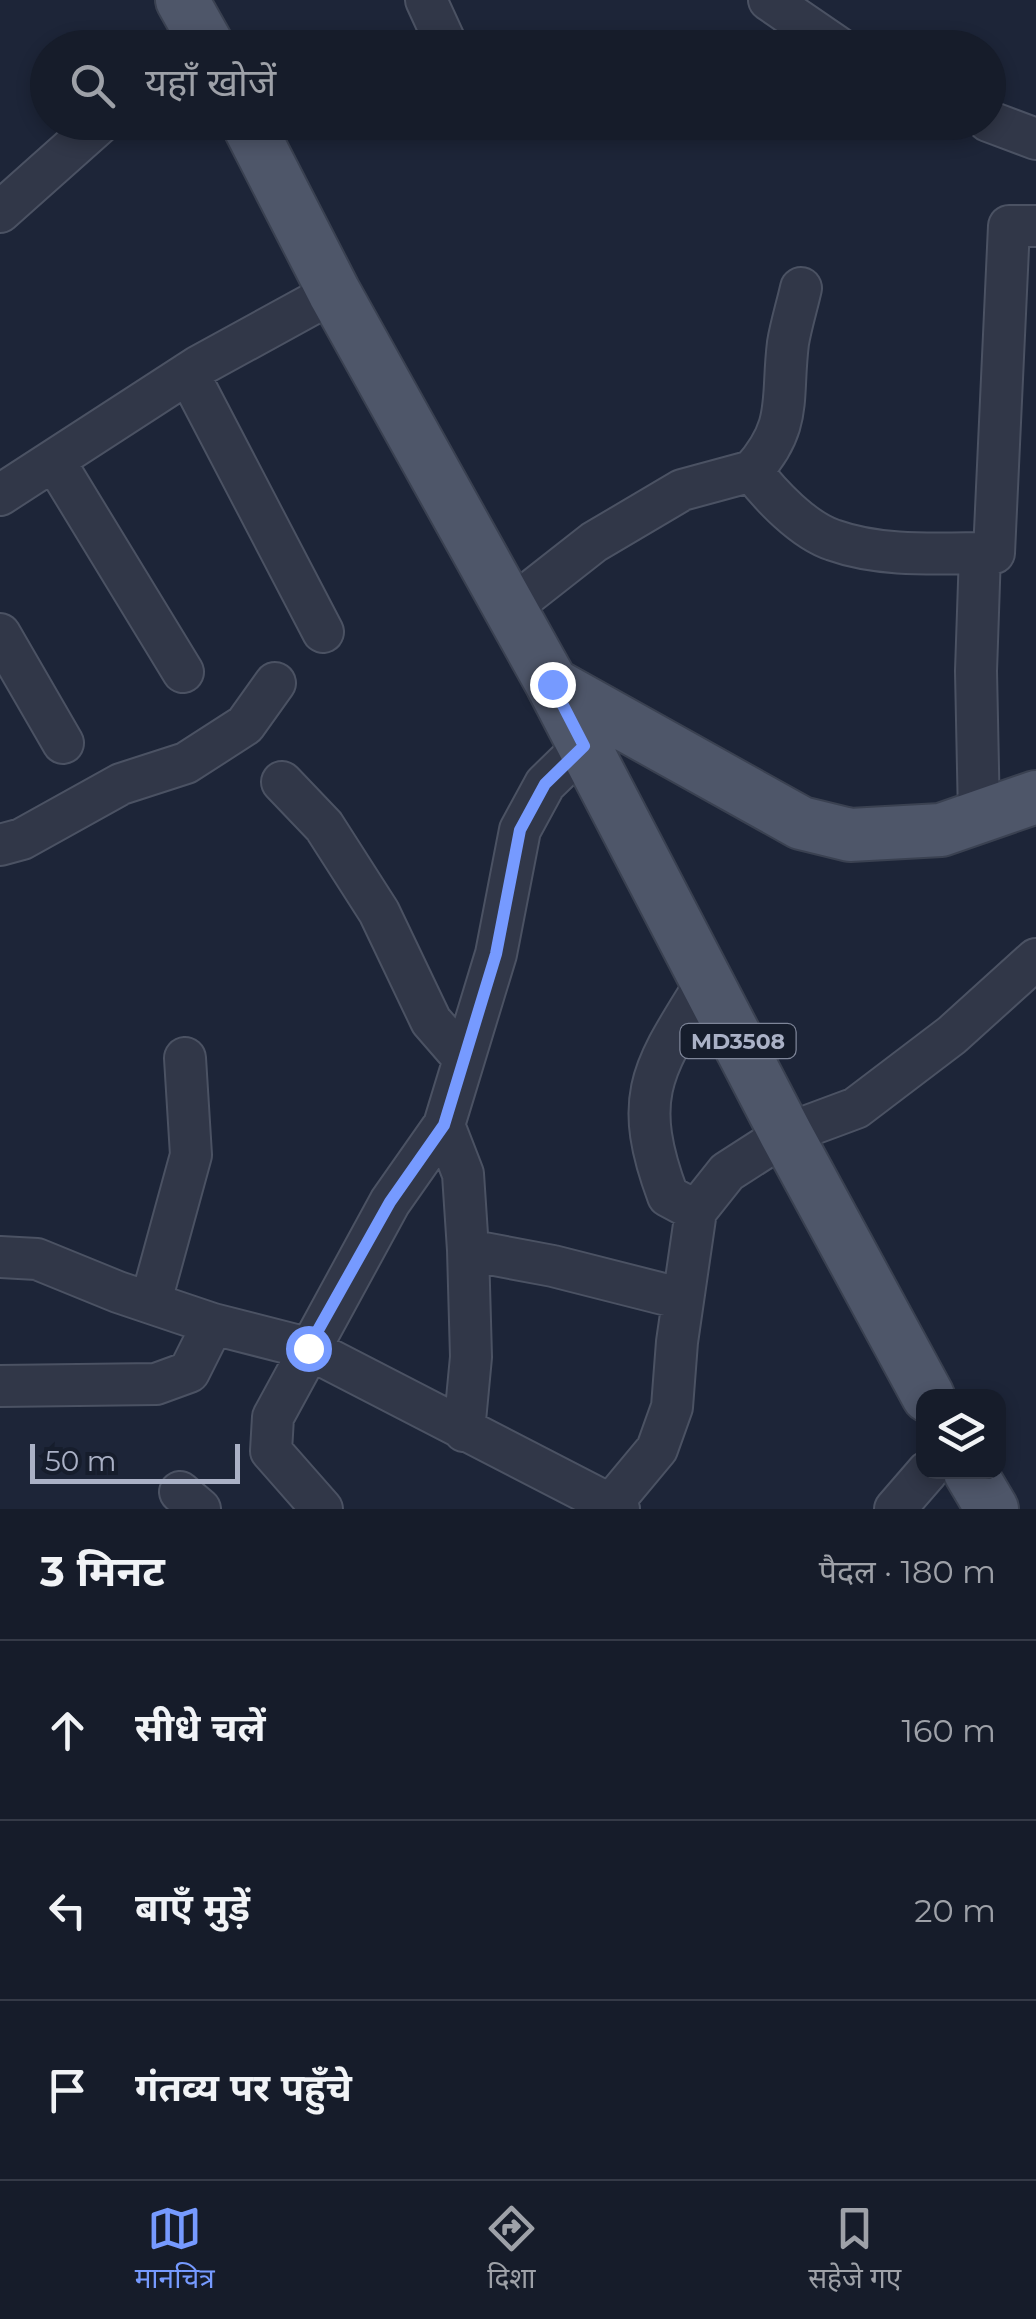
<!DOCTYPE html>
<html lang="hi">
<meta charset="utf-8">
<style>
body{margin:0;font-family:Montserrat,"Noto Sans Devanagari",sans-serif;background:#1f2532;color:#f1f3f6}
.controls{position:absolute;right:30px;bottom:30px;display:grid;overflow:hidden;border-radius:20px;box-shadow:0 5px 15px #0003}
.controls button{width:90px;height:90px;display:grid;place-items:center;padding:0;border:0;border-bottom:2px solid #353a47;background:#161c2a;color:#f1f3f6;font:50px sans-serif}
.scale{position:absolute;left:30px;bottom:25px;width:210px;box-sizing:border-box;padding-left:10px;border:5px solid #aab1c6;border-top:0;font-size:28px;line-height:35px;white-space:nowrap;color:#aab1c6;-webkit-text-stroke:8px #161d2c;paint-order:stroke}
.stop{position:absolute;width:30px;height:30px;margin:-22px;border:8px solid #769aff;border-radius:50%;background:#fff}
.stop.end{background:#769aff;border-color:#fff;box-shadow:0 2px 10px #0008}
.list{margin:0;padding:0;list-style:none}
h2{display:flex;justify-content:space-between;align-items:center;height:130px;margin:0;padding:0 40px;font-size:42px}
h2 small{font-size:32px;font-weight:400;color:#9ea1a8}
.list li{display:grid;grid-template-columns:65px 1fr auto;gap:30px;align-items:center;box-sizing:border-box;height:180px;padding:0 40px;border-top:2px solid #353a47}
.list b{display:block;font-size:38px;white-space:nowrap}
.list em{font-size:32px;font-style:normal;color:#9ea1a8}
.icon{flex:none;width:55px;height:55px;fill:none;stroke:currentColor;stroke-width:2;stroke-linecap:round;stroke-linejoin:round}
.map{position:relative;flex:none;width:1036px;height:1509px;overflow:hidden}
.search{position:absolute;background:#161c2a;box-shadow:0 5px 15px #0003;left:30px;right:30px;top:30px;height:110px;display:flex;align-items:center;gap:25px;box-sizing:border-box;padding:0 35px;border-radius:55px;color:#9ea1a8;font-size:38px}
.sheet{height:670px;background:#161c2a}
nav{display:flex;justify-content:space-around;align-items:center;box-sizing:border-box;height:140px;border-top:2px solid #353a47;background:#161c2a;font-size:28px;color:#9ea1a8}
nav a{display:grid;justify-items:center;gap:5px}
nav .on{color:#769aff}
.map>svg:first-child{display:block}
.lines{fill:none;stroke-linecap:round;stroke-linejoin:round}
.minor-casing{stroke:#4b5263;stroke-width:44}
.major-casing{stroke:#3a4151;stroke-width:56}
.minor{stroke:#313748;stroke-width:40}
.major{stroke:#4e5669;stroke-width:52}
.route{stroke:#769aff;stroke-width:12}
.labels{text-anchor:middle;stroke-width:9;stroke-linejoin:round;paint-order:stroke}
.shield{fill:#161d2c;stroke:#7e8598;stroke-width:2.5}
.shield-label{font-size:22px;font-weight:bold;fill:#aab1c6}
</style>
<div class="map">
<svg width="1036" height="1509" viewBox="0 0 1036 1509">
<rect width="100%" height="100%" fill="#1d2538"/>
<g class="lines">
<!-- minor casing -->
<g class="minor-casing">
<path id="minor" d="M426 0 448 48
M769 0 839 48
M988 121 1036 139
M0 212 101 122
M188 373 323 632
M55 462 183 672
M752 471C793 425 781 399 788 343 791 325 797 306 801 288
M0 495 199 366 334 292
M510 608 594 542 682 490 752 471C770 495 803 530 833 540 883 558 942 553 994 553L1009 226H1036
M0 634 63 743
M282 782 324 826 379 912 431 1021 464 1059
M979 817 976 671 980 553
M0 845 22 839 121 784 186 763 245 725 275 683
M444 1125 463 1174 468 1250 471 1357 464 1431
M696 1211 668 1196C630 1094 654 1067 707 981
M468 1250 553 1266 683 1299
M0 1257 37 1259 118 1292 213 1324 307 1348 619 1509
M151 1301 191 1155 185 1058
M0 1386 156 1384 189 1372 213 1324
M180 1492 200 1509
M322 1509 271 1451 273 1417 390 1202 444 1125 496 954 520 830 545 784 584 746
M607 1509 657 1449 672 1407 677 1342 696 1211 727 1172 786 1134 856 1108 952 1035 1036 959
M895 1509 927 1472"/>
</g>
<!-- major casing -->
<g class="major-casing">
<path id="major" d="M182 0 209 48
M247 122 334 292 552 684 786 1134 928 1396
M552 684 801 823 850 835 941 830 1036 797
M970 1472 992 1509"/>
</g>
<!-- minor -->
<use href="#minor" class="minor"/>
<!-- major -->
<use href="#major" class="major"/>
</g>
<g class="lines">
<!-- route -->
<path class="route" d="M308 1348 390 1202 444 1125 496 954 520 830 545 784 584 746 552 684"/>
</g>
<g class="labels">
<!-- shield labels -->
<rect class="shield" x="680.5" y="1024" width="115" height="34" rx="8"/>
<g class="shield-label">
<text x="738" y="1049">MD3508</text>
</g>
</g>
</svg>
<div class="controls">
<button><svg class="icon" aria-label="layers" viewBox="0 0 24 24"><path d="M12 4l9 5-9 5-9-5zM3 14l9 5 9-5"/></svg></button>
</div>
<div class="scale">50 m</div>
<div class="stop" style="left:308px;top:1348px"></div>
<div class="stop end" style="left:552px;top:684px"></div>
<div class="search"><svg class="icon" aria-label="search" viewBox="0 0 24 24"><circle cx="10" cy="10" r="6"/><path d="M15 15l6 6"/></svg>यहाँ खोजें</div>
</div>
<section class="sheet">
<h2>3 मिनट<small>पैदल · 180 m</small></h2>
<ul class="list">
<li><svg class="icon" aria-label="ahead" viewBox="0 0 24 24"><path d="M12 20V5M6 11l6-6 6 6"/></svg><div><b>सीधे चलें</b></div><em>160 m</em></li>
<li><svg class="icon" aria-label="left" viewBox="0 0 24 24"><path d="M17 20v-9H6M10 6l-5 5 5 5"/></svg><div><b>बाएँ मुड़ें</b></div><em>20 m</em></li>
<li><svg class="icon" aria-label="arrive" viewBox="0 0 24 24"><path d="M6 21V4h12l-3 4 3 4H6"/></svg><div><b>गंतव्य पर पहुँचे</b></div></li>
</ul>
</section>
<nav>
<a class="on"><svg class="icon" aria-label="map" viewBox="0 0 24 24"><path d="M3 6l6-2 6 2 6-2v14l-6 2-6-2-6 2zM9 4v14M15 6v14"/></svg>मानचित्र</a>
<a><svg class="icon" aria-label="directions" viewBox="0 0 24 24"><path d="M12 3l9 9-9 9-9-9zM9 14v-3h6M13 9l2 2-2 2"/></svg>दिशा</a>
<a><svg class="icon" aria-label="saved" viewBox="0 0 24 24"><path d="M7 4h10v16l-5-4-5 4z"/></svg>सहेजे गए</a>
</nav>
